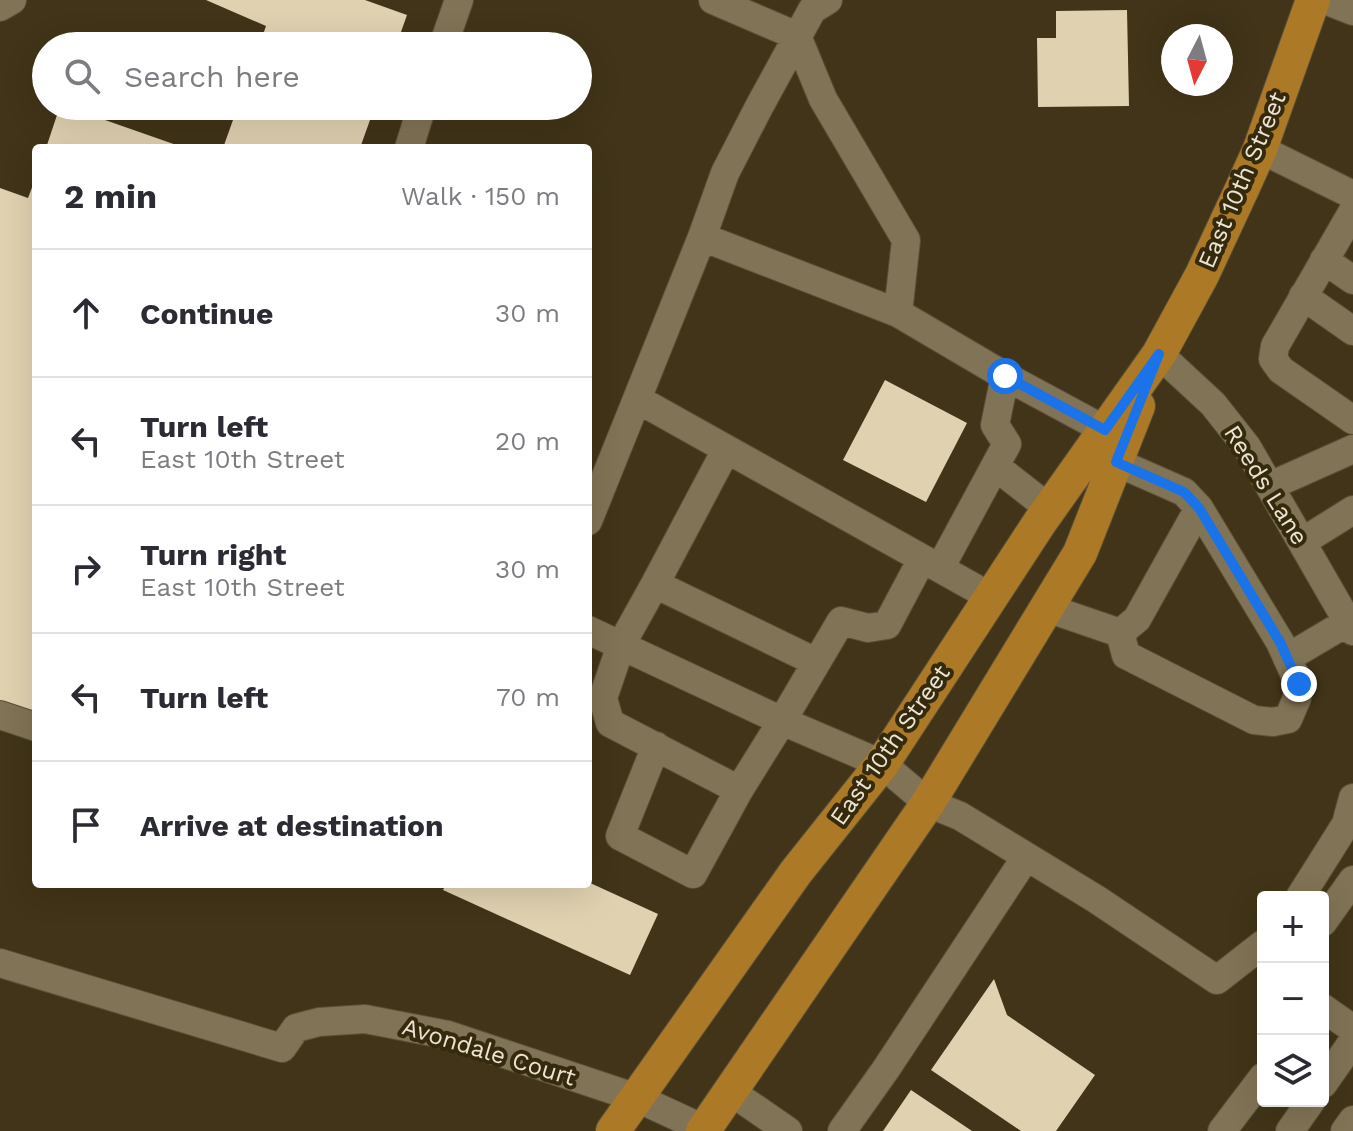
<!DOCTYPE html>
<meta charset="utf-8">
<style>
body{margin:0;font-family:"Work Sans",sans-serif;background:#f7f7f7;color:#2b2b33}
.controls{position:absolute;right:24px;bottom:24px;display:grid;overflow:hidden;border-radius:8px;box-shadow:0 8px 32px #0002}
.controls button{width:72px;height:72px;display:grid;place-items:center;padding:0;border:0;border-bottom:2px solid #e1e1e2;background:#fff;color:#2b2b33;font:40px sans-serif}
.compass{position:absolute;left:1161px;top:24px;width:72px;height:72px;border-radius:50%;background:#fff;box-shadow:0 8px 32px #0002;rotate:186deg}
.stop{position:absolute;width:24px;height:24px;margin:-18px;border:6px solid #1a73e8;border-radius:50%;background:#fff}
.stop.end{background:#1a73e8;border-color:#fff;box-shadow:0 2px 8px #0008}
.list{margin:0;padding:0;list-style:none}
h2{display:flex;justify-content:space-between;align-items:center;height:104px;margin:0;padding:0 32px;font-size:34px}
h2 small{font-size:26px;font-weight:400;color:#7c7c81}
.list li{display:grid;grid-template-columns:52px 1fr auto;gap:24px;align-items:center;box-sizing:border-box;height:128px;padding:0 32px;border-top:2px solid #e1e1e2}
.list b{display:block;font-size:30px;white-space:nowrap}
.list p{margin:0;font-size:26px;white-space:nowrap;color:#7c7c81}
.list em{font-size:26px;font-style:normal;color:#7c7c81}
.icon{flex:none;width:44px;height:44px;fill:none;stroke:currentColor;stroke-width:2;stroke-linecap:round;stroke-linejoin:round}
.map{position:relative;flex:none;width:1353px;height:1131px;overflow:hidden}
.search{position:absolute;background:#fff;box-shadow:0 8px 32px #0002;left:32px;top:32px;width:560px;height:88px;display:flex;align-items:center;gap:20px;box-sizing:border-box;padding:0 28px;border-radius:44px;color:#7c7c81;font-size:30px}
.panel{position:absolute;background:#fff;box-shadow:0 8px 32px #0002;left:32px;top:144px;width:560px;height:744px;border-radius:8px}
.map>svg:first-child{display:block}
.building{fill:#e0d1b0}
.lines{fill:none;stroke-linecap:round;stroke-linejoin:round}
.minor-casing{stroke:#5a5037;stroke-width:30}
.major-casing{stroke:#5a5037;stroke-width:36}
.minor{stroke:#817355;stroke-width:28}
.major{stroke:#ac7a27;stroke-width:34}
.route{stroke:#1a73e8;stroke-width:10}
.labels{text-anchor:middle;stroke-width:8;stroke-linejoin:round;paint-order:stroke}
.street-label{font-size:24px;fill:#ece4d3;stroke:#362a0d}
</style>
<div class="map">
<svg width="1353" height="1131" viewBox="0 0 1353 1131">
<rect width="100%" height="100%" fill="#413418"/>
<!-- building -->
<path class="building" d="M206 0H365L407 15 396 46H259L266 26Z
M1127 10 1129 106 1038 107 1037 38H1056V11Z
M60 106H65L185 148H46Z
M238 106H375L360 148H223Z
M36 177V719L0 707V188L28 198Z
M885 380 967 423 926 502 843 460Z
M588 882 658 914 630 975 443 890 446 884Z
M994 979 1007 1015 1095 1075 1056 1131H1021L931 1070Z
M911 1090 972 1131H883Z"/>
<g class="lines">
<!-- minor casing -->
<g class="minor-casing">
<path id="minor" d="M713 0 797 36 823 99 906 240 898 313
M1325 0 1353 11
M0 7 12 0
M443 46 459 0
M409 148 422 106
M1260 149 1353 195
M1353 211 1275 346 1273 359 1281 370 1353 420
M702 237 725 173 759 107 812 10 828 0
M1324 260 1353 280
M1303 296 1353 331
M1159 354 1213 404 1247 447 1353 631
M726 450 655 584 816 662
M995 466 1050 509
M1270 486 1353 449
M588 521 637 399
M1302 542 1353 510
M922 559 887 625 868 628 841 621 782 721 882 764 928 803 960 816 1096 899 1217 980 1263 944
M940 568 1007 444 995 425 1005 376
M991 597 637 399 702 237 898 313 1005 376 1105 430
M1047 608 1120 633 1137 619 1199 508 1184 492 1116 462
M588 630 782 721 739 790 610 723 603 698 621 645 655 584
M1120 633 1126 655 1254 720 1273 722 1288 719 1297 698 1299 684 1280 642 1199 508
M1287 658 1353 619
M0 715 36 727
M656 746 620 836 693 874 739 790
M1300 897 1346 824 1353 798
M1323 922 1353 880
M0 963 282 1048 296 1028 319 1022 365 1019 448 1035 637 1098 704 1129
M1323 1008 1353 1029
M1323 1084 1353 1041
M730 1091 788 1131
M842 1131 886 1069 1026 857
M1222 1131 1263 1077
M1290 1131 1311 1101
M1345 1131 1353 1120"/>
</g>
<!-- major casing -->
<g class="major-casing">
<path id="major" d="M613 1131 796 872 882 764 1040 522 1159 354 1202 275 1242 189 1260 149 1313 0
M703 1131 928 803 1080 553 1138 406"/>
</g>
<!-- minor -->
<use href="#minor" class="minor"/>
<!-- major -->
<use href="#major" class="major"/>
</g>
<g class="lines">
<!-- route -->
<path class="route" d="M1005 376 1105 430 1159 354 1116 462 1184 492 1199 508 1280 642 1299 684"/>
</g>
<g class="labels">
<!-- street labels -->
<g class="street-label">
<text transform="translate(1242 180) rotate(-67)" y="8">East 10th Street</text>
<text transform="translate(1266 485) rotate(58)" y="8">Reeds Lane</text>
<text transform="translate(890 745) rotate(-55)" y="8">East 10th Street</text>
<text transform="translate(489 1052) rotate(17)" y="8">Avondale Court</text>
</g>
</g>
</svg>
<div class="controls">
<button>+</button>
<button>−</button>
<button><svg class="icon" aria-label="layers" viewBox="0 0 24 24"><path d="M12 4l9 5-9 5-9-5zM3 14l9 5 9-5"/></svg></button>
</div>
<svg class="compass" viewBox="-18 -18 36 36"><path d="M0-13l5 13h-10z" fill="#e53935"/><path d="M0 13l5-13h-10z" fill="#7c7c81"/></svg>
<div class="stop" style="left:1005px;top:376px"></div>
<div class="stop end" style="left:1299px;top:684px"></div>
<div class="search"><svg class="icon" aria-label="search" viewBox="0 0 24 24"><circle cx="10" cy="10" r="6"/><path d="M15 15l6 6"/></svg>Search here</div>
<section class="panel">
<h2>2 min<small>Walk · 150 m</small></h2>
<ul class="list">
<li><svg class="icon" aria-label="ahead" viewBox="0 0 24 24"><path d="M12 20V5M6 11l6-6 6 6"/></svg><div><b>Continue</b></div><em>30 m</em></li>
<li><svg class="icon" aria-label="left" viewBox="0 0 24 24"><path d="M17 20v-9H6M10 6l-5 5 5 5"/></svg><div><b>Turn left</b><p>East 10th Street</p></div><em>20 m</em></li>
<li><svg class="icon" aria-label="right" viewBox="0 0 24 24"><path d="M7 20v-9h11M14 6l5 5-5 5"/></svg><div><b>Turn right</b><p>East 10th Street</p></div><em>30 m</em></li>
<li><svg class="icon" aria-label="left" viewBox="0 0 24 24"><path d="M17 20v-9H6M10 6l-5 5 5 5"/></svg><div><b>Turn left</b></div><em>70 m</em></li>
<li><svg class="icon" aria-label="arrive" viewBox="0 0 24 24"><path d="M6 21V4h12l-3 4 3 4H6"/></svg><div><b>Arrive at destination</b></div></li>
</ul>
</section>
</div>
